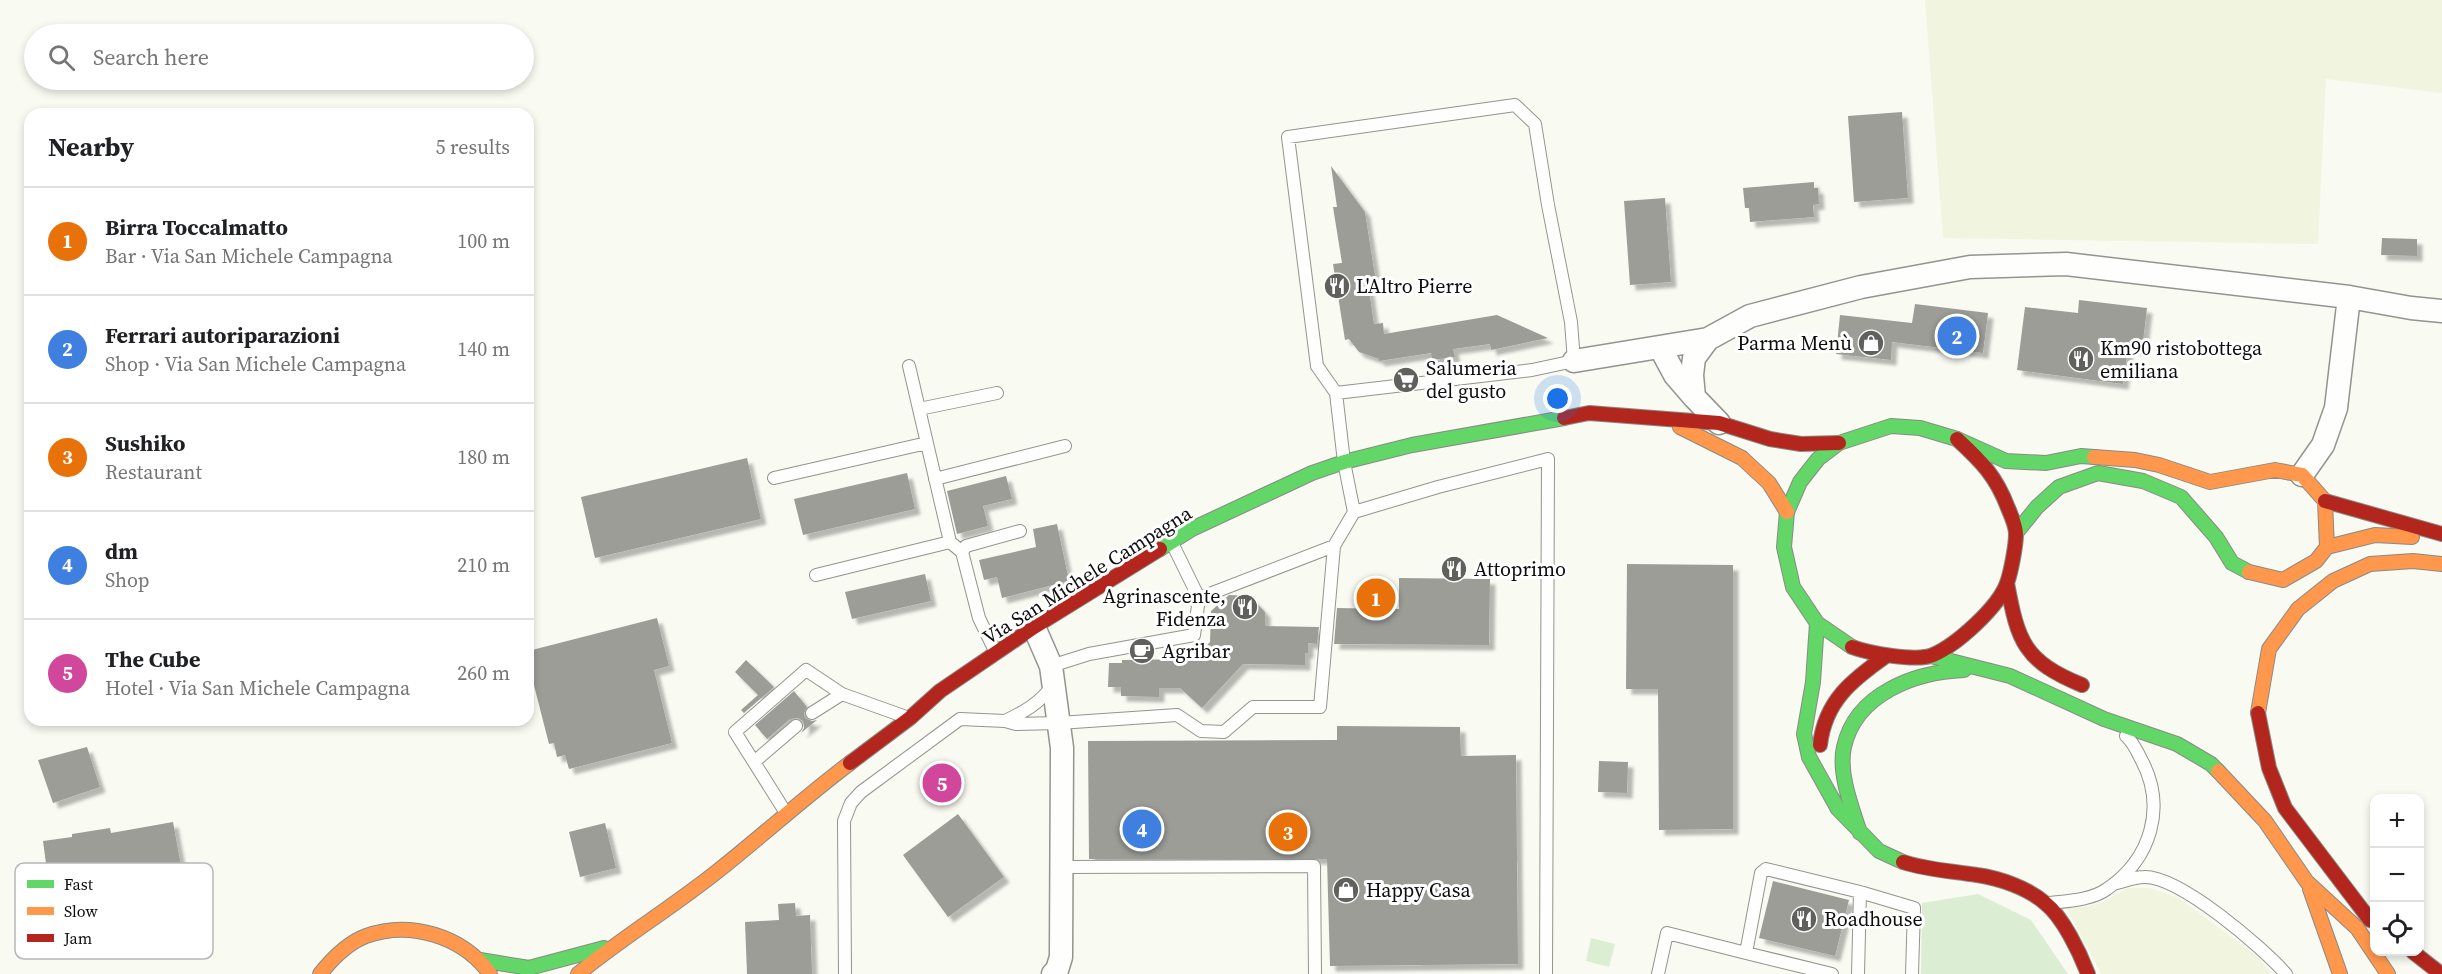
<!DOCTYPE html>
<meta charset="utf-8">
<style>
body{margin:0;font-family:"Source Serif 4",serif;background:#f2f2f2;color:#202124}
.controls{position:absolute;right:18px;bottom:18px;display:grid;overflow:hidden;border-radius:12px;box-shadow:0 3px 9px #0003}
.controls button{width:54px;height:54px;display:grid;place-items:center;padding:0;border:0;border-bottom:2px solid #e0e0e0;background:#fff;color:#202124;font:30px sans-serif}
.you{position:absolute;left:1558px;top:399px;width:21px;height:21px;margin:-15px;border:4px solid #fff;border-radius:50%;background:#1a73e8;box-shadow:0 0 0 9px #1a73e833}
.badge{display:grid;place-items:center;width:39px;height:39px;border-radius:50%;background:#60605d;color:#fff;font-size:20px;font-weight:700}
.pin{position:absolute;translate:-50% -50%;border:3px solid #fff;box-shadow:0 2px 6px #0006}
.list{margin:0;padding:0;list-style:none}
h2{display:flex;justify-content:space-between;align-items:center;height:78px;margin:0;padding:0 24px;font-size:26px}
h2 small{font-size:20px;font-weight:400;color:#757577}
.list li{display:grid;grid-template-columns:39px 1fr auto;gap:18px;align-items:center;box-sizing:border-box;height:108px;padding:0 24px;border-top:2px solid #e0e0e0}
.list b{display:block;font-size:22px;white-space:nowrap}
.list p{margin:0;font-size:20px;white-space:nowrap;color:#757577}
.list em{font-size:20px;font-style:normal;color:#757577}
.icon{flex:none;width:33px;height:33px;fill:none;stroke:currentColor;stroke-width:2;stroke-linecap:round;stroke-linejoin:round}
.map{position:relative;flex:none;width:2442px;height:974px;overflow:hidden}
.search{position:absolute;background:#fff;box-shadow:0 3px 9px #0003;left:24px;top:24px;width:510px;height:66px;display:flex;align-items:center;gap:15px;box-sizing:border-box;padding:0 21px;border-radius:33px;color:#757577;font-size:22px}
.panel{position:absolute;background:#fff;box-shadow:0 3px 9px #0003;left:24px;top:108px;width:510px;height:618px;border-radius:18px}
.map>svg:first-child{display:block}
.farmland{fill:#f1f5e0}
.green{fill:#dbeed4}
.building{fill:#9d9d98;filter:url(#shadow)}
.lines{fill:none;stroke-linecap:round;stroke-linejoin:round}
.lane-casing{stroke:#939490;stroke-width:14}
.street-casing{stroke:#939490;stroke-width:25}
.fast-casing{stroke:#8a8a87;stroke-width:16}
.slow-casing{stroke:#8a8a87;stroke-width:16}
.jam-casing{stroke:#8a8a87;stroke-width:16}
.lane{stroke:#fefefd;stroke-width:12}
.street{stroke:#fefefd;stroke-width:22}
.fast{stroke:#63d668;stroke-width:14}
.slow{stroke:#ff974d;stroke-width:14}
.jam{stroke:#b3261e;stroke-width:14}
.labels{text-anchor:middle;stroke-width:6;stroke-linejoin:round;paint-order:stroke}
.poi-label{font-size:20px;fill:#0d0d0d;stroke:#fff;text-anchor:start}
.street-label{font-size:20px;fill:#0d0d0d;stroke:#fff}
.key{fill:#fff;stroke:#b6b6b6;stroke-width:1.5}
.key-label{font-size:16px;fill:#0d0d0d}
</style>
<div class="map">
<svg width="2442" height="974" viewBox="0 0 2442 974">
<defs>
<filter id="shadow"><feDropShadow dx="5.5" dy="5.5" stdDeviation="1.5" flood-color="#0004"/></filter>
</defs>
<rect width="100%" height="100%" fill="#f9faf2"/>
<!-- farmland -->
<path class="farmland" d="M1925 0H2442V93L2326 79 2318 244 1943 238Z
M2128 888H2149L2179 898 2258 957 2272 974H2101L2066 907H2085L2103 902Z"/>
<!-- green -->
<path class="green" d="M1978 894 2031 920 2068 974H1921L1922 903Z
M1591 938 1615 944 1609 967 1586 961Z"/>
<!-- building -->
<path class="building" d="M1902 112 1908 198 1854 202 1848 116Z
M1331 166 1365 212 1375 276 1367 277 1374 324 1383 323 1384 334 1497 315 1548 338 1491 350 1490 344 1453 349 1455 357 1432 360 1431 353 1379 361V359L1359 352 1349 339 1345 340 1333 264 1342 263 1333 207H1337Z
M1814 182V188H1818L1819 204 1813 205 1814 217 1750 222 1749 208H1745L1743 188Z
M1665 198 1671 282 1630 285 1624 201Z
M2382 238 2417 239V256L2381 255Z
M2079 300 2147 308 2142 350 2128 348 2123 384 2017 370 2025 307 2078 313Z
M1915 304 1988 313 1983 353 1892 342 1891 360 1836 354 1840 315 1912 323Z
M747 458 761 519 595 558 581 497Z
M907 473 915 509 803 535 794 499Z
M1006 476 1012 499 983 506 988 526 957 534 947 491Z
M1057 524 1069 581 1002 598 997 577 984 580 979 560 1036 547 1033 529Z
M1627 564 1733 565V829L1659 830 1658 689H1626Z
M925 574 931 601 852 619 845 592Z
M1399 578 1490 579 1489 645 1334 644 1337 608 1399 609Z
M1229 595 1250 596 1265 612V626L1319 627 1317 644 1308 643V653H1305V665L1243 664 1202 708 1180 688H1159V697L1121 696V687H1108L1109 663H1122V660L1194 659 1210 642 1211 611Z
M657 618 669 666 654 670 672 743 569 769 565 755 557 757 554 743 549 744 528 662V651Z
M746 660 774 687 744 713 741 710 758 695 735 672Z
M794 691 807 707 804 713 805 718 812 721 817 720 801 733 804 728 803 721 798 718 790 719 767 739 755 725Z
M1337 726 1460 727 1461 756 1516 755 1518 964 1330 966 1327 859H1089L1088 741 1337 740Z
M87 747 100 787 53 803 38 760Z
M1599 761 1628 762 1627 793 1598 792Z
M958 814 1004 877 948 917 903 855Z
M173 822 188 904 141 912 135 883 74 892 78 921 58 924 50 870 47 871 43 841 72 837V834L110 828 111 833Z
M605 823 616 868 580 877 569 832Z
M1773 881 1849 900 1835 956 1759 938Z
M795 903 796 916 810 915 812 974H747L745 922 779 920 778 904Z"/>
<g class="lines">
<!-- lane casing -->
<g class="lane-casing">
<path id="lane" d="M909 366 950 542 962 552
M919 409 997 393
M774 478 927 443
M935 479 1065 446
M1354 512 1438 487 1548 459 1546 974
M1172 543 1199 598 1334 546
M816 575 950 542
M996 653 979 618 962 552 966 546 1020 531
M1051 666 1089 654 1194 635 1199 598
M1053 685C1040 703 1024 712 1005 721L1016 724 1059 723 1177 715 1201 731 1224 732 1253 707H1320L1334 546 1354 512 1344 462 1336 393 1317 366 1288 137 1515 105 1535 124 1548 205 1571 322 1574 361 1532 370 1336 393
M812 713 842 694
M754 762 796 726
M786 813 735 732 806 670 842 694 906 717
M1063 867 1314 866 1315 974
M2117 883C2125 881 2135 877 2144 877 2180 876 2262 947 2286 974
M2049 903C2067 901 2092 900 2107 889 2151 859 2167 807 2141 759 2137 751 2133 742 2126 736
M845 974 844 821 851 803 861 792 960 719 1005 721
M1658 974 1667 933 1746 953
M1832 974 1746 953 1761 873 1766 869 1860 892 1914 908 1912 974
M1858 974 1860 892"/>
</g>
<!-- street casing -->
<g class="street-casing">
<path id="street" d="M1708 339 1694 358 1692 375 1694 397 1719 423
M1661 349 1675 375 1694 397
M1574 361 1708 339 1750 316 1861 287 1970 267 2066 264 2349 297 2411 308 2442 311
M2302 475 2323 445 2336 408 2349 297
M1034 627 1051 666 1062 748 1061 957 1057 970 1053 974"/>
</g>
<!-- fast casing -->
<g class="fast-casing">
<path id="fast" d="M2016 533 2037 507 2059 487 2098 473 2143 481 2181 497 2216 537 2232 563 2249 572
M1160 549 1192 529 1312 473 1344 462 1412 445 1564 418
M1817 623 1813 682 1804 734 1809 757 1838 809 1879 851 1903 862
M1852 647 1817 623 1793 587 1784 547 1787 512 1800 482 1818 459 1839 443 1891 426 1920 428 1957 439 2006 461 2046 463 2081 456 2094 457
M1931 656 2010 676 2104 719 2177 744 2211 764 2218 771
M1860 833C1852 808 1838 773 1844 747 1856 693 1916 672 1964 670
M480 960 529 968 604 948"/>
</g>
<!-- slow casing -->
<g class="slow-casing">
<path id="slow" d="M1680 427 1742 458 1769 483 1787 512
M2094 457 2135 460 2159 465 2210 482 2275 470 2302 475 2325 501 2327 547 2316 561 2283 580 2249 572
M2327 547 2375 535 2412 537
M2258 713 2269 649 2298 609 2333 581 2370 564 2413 561 2442 564
M2218 771 2265 821 2307 882 2357 928 2388 974
M2310 889 2340 974
M320 974C332 959 347 943 366 936 410 920 463 936 490 974
M578 974C623 937 673 907 719 870 763 835 805 797 850 763"/>
</g>
<!-- jam casing -->
<g class="jam-casing">
<path id="jam" d="M1564 418 1589 413 1719 423 1770 439 1801 444 1839 443
M2325 501 2442 534
M2007 583C2018 642 2024 661 2082 685
M1852 647C1868 653 1916 662 1933 655 1956 645 1998 608 2007 583 2011 572 2016 545 2016 534 2016 526 2011 515 2008 508 1996 476 1981 461 1957 439
M2258 713 2269 768 2285 808 2370 920
M1820 745C1825 701 1852 680 1886 656
M850 763 910 718 940 691 1034 627 1160 549
M1903 862C1927 870 1952 871 1977 875 1999 878 2028 888 2045 903 2063 917 2080 953 2088 974
M2413 952 2441 974"/>
</g>
<!-- lane -->
<use href="#lane" class="lane"/>
<!-- street -->
<use href="#street" class="street"/>
<!-- fast -->
<use href="#fast" class="fast"/>
<!-- slow -->
<use href="#slow" class="slow"/>
<!-- jam -->
<use href="#jam" class="jam"/>
</g>
<!-- icons -->
<defs>
<g id="restaurant-disc" transform="scale(1.35)"><circle r="9.5" fill="#60605d" stroke="#fff"/><path d="M-5-6h1v4h1v-4h1v4h1v-4h1v5L-1.5 .5V6h-2V.5L-5-1ZM5-6V6H3V1.5H1.5Q1.5-4 5-6Z" fill="#fff"/></g>
<g id="shop-disc" transform="scale(1.35)"><circle r="9.5" fill="#60605d" stroke="#fff"/><path d="M-5-2.5h2.3a2.7 3.5 0 0 1 5.4 0H5L5.5 6h-11ZM-1.5-2.5h3a1.5 2.3 0 0 0-3 0Z" fill="#fff"/></g>
<g id="supermarket-disc" transform="scale(1.35)"><circle r="9.5" fill="#60605d" stroke="#fff"/><path d="M-6-5.5h2.5l.6 2H6L4.5 2H-2.5L-4.4-4H-6ZM-1.5 3.2a1.3 1.3 0 1 0 .1 0ZM3 3.2a1.3 1.3 0 1 0 .1 0Z" fill="#fff"/></g>
<g id="cafe-disc" transform="scale(1.35)"><circle r="9.5" fill="#60605d" stroke="#fff"/><path d="M-5.5-4.5H6V0H3Q3 3.5 0 3.5H-2.5Q-5.5 3.5-5.5 0ZM3-3.2v2h1.7v-2ZM-6 4.5H4V6H-6Z" fill="#fff"/></g>
</defs>
<g fill-rule="evenodd">
<use href="#restaurant-disc" x="1337" y="286"/>
<use href="#shop-disc" x="1871" y="343"/>
<use href="#restaurant-disc" x="2081" y="359"/>
<use href="#supermarket-disc" x="1406" y="380"/>
<use href="#restaurant-disc" x="1454" y="569"/>
<use href="#restaurant-disc" x="1245" y="607"/>
<use href="#cafe-disc" x="1142" y="651"/>
<use href="#shop-disc" x="1346" y="890"/>
<use href="#restaurant-disc" x="1804" y="919"/>
</g>
<g class="labels">
<!-- poi labels -->
<g class="poi-label">
<text x="1356" y="293">L'Altro Pierre</text>
<text x="1852" y="350" text-anchor="end">Parma Menù</text>
<text x="2100" y="355">Km90 ristobottega<tspan x="2100" dy="23">emiliana</tspan></text>
<text x="1426" y="375">Salumeria<tspan x="1426" dy="23">del gusto</tspan></text>
<text x="1474" y="576">Attoprimo</text>
<text x="1226" y="603" text-anchor="end">Agrinascente,<tspan x="1226" dy="23">Fidenza</tspan></text>
<text x="1162" y="658">Agribar</text>
<text x="1366" y="897">Happy Casa</text>
<text x="1824" y="926">Roadhouse</text>
</g>
<!-- street labels -->
<g class="street-label">
<text transform="translate(1087 575) rotate(-32)" y="7">Via San Michele Campagna</text>
</g>
</g>
<!-- legend -->
<rect x="15" y="863" width="198" height="96" rx="9" class="key"/>
<rect x="27" y="880" width="27" height="8" fill="#63d668"/>
<rect x="27" y="907" width="27" height="8" fill="#ff974d"/>
<rect x="27" y="934" width="27" height="8" fill="#b3261e"/>
<g class="key-label">
<text x="64" y="890">Fast</text>
<text x="64" y="917">Slow</text>
<text x="64" y="944">Jam</text>
</g>
</svg>
<div class="controls">
<button>+</button>
<button>−</button>
<button><svg class="icon" aria-label="locate" viewBox="0 0 24 24"><circle cx="12" cy="12" r="6"/><path d="M12 2v4M12 18v4M2 12h4M18 12h4"/></svg></button>
</div>
<div class="you"></div>
<div class="pin badge" style="left:1376px;top:598px;background:#e8710a">1</div>
<div class="pin badge" style="left:1957px;top:336px;background:#3f7fe0">2</div>
<div class="pin badge" style="left:1288px;top:832px;background:#e8710a">3</div>
<div class="pin badge" style="left:1142px;top:829px;background:#3f7fe0">4</div>
<div class="pin badge" style="left:942px;top:783px;background:#d1479c">5</div>
<div class="search"><svg class="icon" aria-label="search" viewBox="0 0 24 24"><circle cx="10" cy="10" r="6"/><path d="M15 15l6 6"/></svg>Search here</div>
<section class="panel">
<h2>Nearby<small>5 results</small></h2>
<ul class="list">
<li><span class="badge" style="background:#e8710a">1</span><div><b>Birra Toccalmatto</b><p>Bar · Via San Michele Campagna</p></div><em>100 m</em></li>
<li><span class="badge" style="background:#3f7fe0">2</span><div><b>Ferrari autoriparazioni</b><p>Shop · Via San Michele Campagna</p></div><em>140 m</em></li>
<li><span class="badge" style="background:#e8710a">3</span><div><b>Sushiko</b><p>Restaurant</p></div><em>180 m</em></li>
<li><span class="badge" style="background:#3f7fe0">4</span><div><b>dm</b><p>Shop</p></div><em>210 m</em></li>
<li><span class="badge" style="background:#d1479c">5</span><div><b>The Cube</b><p>Hotel · Via San Michele Campagna</p></div><em>260 m</em></li>
</ul>
</section>
</div>
